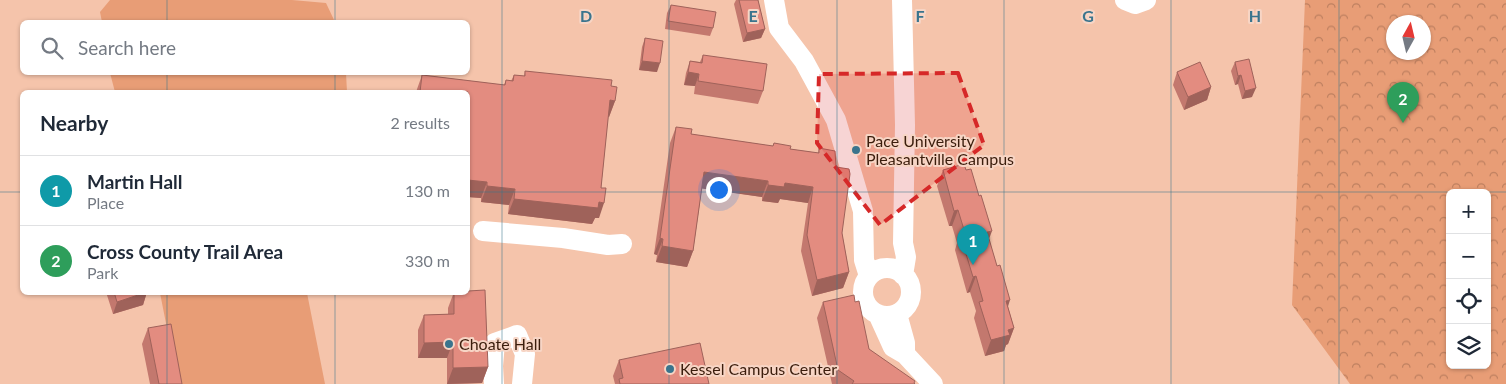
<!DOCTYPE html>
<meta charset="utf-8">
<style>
body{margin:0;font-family:Lato,sans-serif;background:#f2f2f3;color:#1f2937}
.controls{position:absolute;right:15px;bottom:15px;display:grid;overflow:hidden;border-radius:8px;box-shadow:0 1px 4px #0004}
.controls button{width:45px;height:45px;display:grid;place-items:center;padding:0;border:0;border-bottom:1px solid #e0e1e3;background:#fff;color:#1f2937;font:25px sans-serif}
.compass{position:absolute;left:1386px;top:15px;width:45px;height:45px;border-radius:50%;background:#fff;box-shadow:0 1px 4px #0004;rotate:8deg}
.you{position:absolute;left:718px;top:189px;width:18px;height:18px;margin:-12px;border:4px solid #fff;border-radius:50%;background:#1a73e8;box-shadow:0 0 0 8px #1a73e833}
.badge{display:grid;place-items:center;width:32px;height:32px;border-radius:50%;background:#3a748d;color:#fff;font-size:16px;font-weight:700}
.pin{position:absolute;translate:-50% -41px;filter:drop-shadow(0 1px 2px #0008)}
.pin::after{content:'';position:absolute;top:26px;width:18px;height:15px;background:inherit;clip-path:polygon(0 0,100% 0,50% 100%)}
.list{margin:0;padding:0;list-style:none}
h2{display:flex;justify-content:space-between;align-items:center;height:65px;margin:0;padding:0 20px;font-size:21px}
h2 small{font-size:16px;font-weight:400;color:#747a83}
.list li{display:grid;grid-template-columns:32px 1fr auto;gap:15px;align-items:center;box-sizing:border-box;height:70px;padding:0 20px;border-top:1px solid #e0e1e3}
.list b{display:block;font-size:19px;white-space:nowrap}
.list p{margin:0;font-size:16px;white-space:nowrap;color:#747a83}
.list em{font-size:16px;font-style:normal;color:#747a83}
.icon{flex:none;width:28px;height:28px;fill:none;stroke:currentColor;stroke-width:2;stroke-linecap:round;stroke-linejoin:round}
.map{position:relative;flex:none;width:1506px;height:384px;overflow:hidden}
.search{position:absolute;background:#fff;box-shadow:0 1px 4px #0004;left:20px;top:20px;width:450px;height:55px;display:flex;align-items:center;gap:12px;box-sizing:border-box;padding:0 18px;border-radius:8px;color:#747a83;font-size:19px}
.panel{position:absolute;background:#fff;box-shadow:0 1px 4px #0004;left:20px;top:90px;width:450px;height:205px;border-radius:8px}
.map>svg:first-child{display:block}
.park{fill:url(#park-crowns);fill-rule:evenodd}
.pitch{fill:#e89d76}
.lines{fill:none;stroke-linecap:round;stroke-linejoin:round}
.minor{stroke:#fff;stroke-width:20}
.wall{fill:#c3786e}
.shaded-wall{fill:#9f625a}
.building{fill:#e38c80;stroke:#9f625a}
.marked{fill:#d62828;fill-opacity:0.2;stroke:#d62828;stroke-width:4;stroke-dasharray:10 6;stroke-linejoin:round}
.grid{fill:none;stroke:#3a748d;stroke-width:1;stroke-opacity:0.55}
.poi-dot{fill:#3a748d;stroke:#f7d5c5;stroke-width:2}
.labels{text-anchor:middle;stroke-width:4;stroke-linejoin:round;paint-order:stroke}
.poi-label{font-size:16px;fill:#3b1d0c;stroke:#f7d5c5;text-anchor:start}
.grid-label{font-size:16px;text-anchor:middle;font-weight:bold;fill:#3a748d;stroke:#f7d5c5;stroke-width:4;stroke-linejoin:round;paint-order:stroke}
</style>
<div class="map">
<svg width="1506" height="384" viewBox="0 0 1506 384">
<defs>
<pattern id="park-crowns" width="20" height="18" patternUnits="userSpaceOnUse" patternTransform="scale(1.25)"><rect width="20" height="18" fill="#e89d76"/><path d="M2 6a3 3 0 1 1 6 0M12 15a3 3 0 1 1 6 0" fill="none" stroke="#bd7f5f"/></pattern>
</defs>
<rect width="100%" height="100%" fill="#f5c4ab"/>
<!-- park -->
<path class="park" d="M1305 0H1506V384H1350L1292 305ZM1394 22H1424V52H1394ZM1450 193H1487V365H1450Z"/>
<!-- pitch -->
<path class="pitch" d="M110 0H292L326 3 335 22H102L100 12Z
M110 73H346L347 92H115Z
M160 293H307L325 384H178Z"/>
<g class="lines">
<!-- minor -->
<path class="minor" d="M774 0 779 28 804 61 836 120 863 211 864 260 869 276
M902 0 905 125 903 243 906 257 903 275
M1125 0 1135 4 1146 0
M483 231 563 238 608 245 622 244
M863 292a24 24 0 1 1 48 0a24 24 0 1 1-48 0Z
M878 314 893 347 905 354 933 384
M897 314 905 343V354
M494 384 493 366 495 343 517 335 525 354 522 384"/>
</g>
<!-- wall -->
<path class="wall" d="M736 0H758L765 29 761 38 743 42 734 4Z
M671 5 713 28 710 36 665 29 667 13Z
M645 38 657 72 639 70 642 47Z
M703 55 763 91 758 104 694 94 695 86 684 85 686 73 690 61 700 62Z
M1235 62 1252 97 1242 99 1238 84 1235 85 1231 71Z
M525 71 611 86 615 101 609 117H608L601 188 599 218H595L592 224 508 214 509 205 481 202V198L468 197V92H416L422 75 504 85 506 80 511 81 514 75 524 76Z
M1177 72 1211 87 1207 100 1184 110 1173 85Z
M676 127 691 134 773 146 774 143 790 149 818 153 819 148 836 167 842 233 849 272 843 288 812 296 801 251 808 203 780 199 778 203 762 201V197L702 188 693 251 687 267 656 262 657 255 654 254 670 143Z
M943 170 989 239 1014 328 1008 344 1006 345 1004 351 985 356 974 318 976 311 970 292 967 293 955 250 957 243 952 226H949L937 186Z
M106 292H147L143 305 113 314Z
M454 292 488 367 482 383 447 384V358H418V330L424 315 448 314V308Z
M823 302H855L869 349 915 384H832L817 318Z
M148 328 182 384H150L142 344Z
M619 360 709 384H615L613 376Z"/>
<!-- shaded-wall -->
<path class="shaded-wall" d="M765 29 761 38 743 42 747 33Z
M642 61 660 63 657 72 639 70Z
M688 72 699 74 695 86 684 85Z
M1241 75 1238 84 1235 85 1238 76Z
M1211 87 1207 100 1184 110 1188 97Z
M1256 88 1252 97 1242 99 1245 91Z
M610 100 615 101 609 117 604 116Z
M704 172 768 181 762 197 698 188Z
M468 180 487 182 481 198 468 197Z
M785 183 813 187 808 203 780 199 778 203 762 201 768 185Z
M487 186 515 189 509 205 481 202Z
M514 199 599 202 604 203 599 218H595L592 224 508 214Z
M958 210 952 226H949L954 211Z
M992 231 986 247 987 232Z
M660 238 663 239 657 255 654 254Z
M662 246 693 251 687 267 656 262Z
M849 272 843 288 812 296 817 280Z
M976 276 970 292 967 293 973 277Z
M147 292 143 305 113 314 117 302Z
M1010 300 1005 316 1006 301Z
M1014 328 1008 344 1006 345 1004 351 985 356 991 340 1008 330Z
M453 342 447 358H418L424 343Z
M488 367 482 383 447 384 453 368Z"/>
<!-- building -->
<path class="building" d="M739 0H758L765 29 747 33Z
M671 5 716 12 713 28 668 21Z
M645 38 663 41 660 63 642 61Z
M703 55 767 64 763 91 698 81 699 74 688 72 690 61 702 63Z
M1249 59 1256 88 1245 91 1241 75 1238 76 1235 62Z
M1200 62 1211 87 1188 97 1177 72Z
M525 71 612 80 611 86 617 87 615 101 610 100 601 188H606L604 203 599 202 598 208 514 199 515 189 487 186V182L468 180V92H420L422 75 505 85 506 80 513 81 514 75 525 76Z
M676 127 692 129 691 134 773 146 774 143 791 146 790 149 819 153V148L835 151 836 167 849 169 850 174 842 233 849 272 817 280 807 235 813 187 785 183 784 187 768 185V181L704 172 693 251 662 246 663 239 660 238Z
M964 164 966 170 971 169 979 196 981 195 992 231 987 232 997 266 1000 265 1010 300 1006 301 1014 328 1008 330 1010 335 991 340 979 302 983 301 976 276 973 277 960 234 965 233 958 210 954 211 943 170Z
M485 290 488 367 453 368V342L424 343V315L454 314V292H468V291Z
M114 292H147L117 302Z
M854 295 855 302 859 301 869 349 915 381 914 383 915 384H852L854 381 838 370 823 302Z
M171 324 182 384H159L148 328Z
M700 343 709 384H620L619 379 623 378 619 360Z"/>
<!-- marked area -->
<path class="marked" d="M958 73 984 145 880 225 817 143 819 74Z"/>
<!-- grid -->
<path class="grid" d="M167 0V22M335 0V22M502 0V384M669 0V384M837 0V384M1004 0V384M1171 0V384M1339 0V384M167 72V92M335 72V92M0 192H22M468 192H1506M167 292V384M335 292V384"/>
<!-- markers -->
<g class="poi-dot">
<circle cx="856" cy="150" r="5"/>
<circle cx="449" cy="344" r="5"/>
<circle cx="670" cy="369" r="5"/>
</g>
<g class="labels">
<!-- poi labels -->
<g class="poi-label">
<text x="866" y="147">Pace University<tspan x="866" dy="18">Pleasantville Campus</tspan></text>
<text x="459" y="350">Choate Hall</text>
<text x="680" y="375">Kessel Campus Center</text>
</g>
</g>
<g class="grid-label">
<text x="586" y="22">D</text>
<text x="753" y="22">E</text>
<text x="920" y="22">F</text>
<text x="1088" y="22">G</text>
<text x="1255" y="22">H</text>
</g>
</svg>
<div class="controls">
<button>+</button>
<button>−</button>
<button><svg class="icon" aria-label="locate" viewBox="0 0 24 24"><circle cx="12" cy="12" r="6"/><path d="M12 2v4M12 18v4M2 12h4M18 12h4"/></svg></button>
<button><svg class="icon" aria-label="layers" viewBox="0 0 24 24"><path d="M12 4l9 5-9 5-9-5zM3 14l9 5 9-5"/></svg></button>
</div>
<svg class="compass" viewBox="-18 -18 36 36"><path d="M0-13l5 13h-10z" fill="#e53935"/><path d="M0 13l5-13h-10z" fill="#747a83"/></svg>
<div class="you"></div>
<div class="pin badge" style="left:973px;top:265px;background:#0f9aa8">1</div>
<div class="pin badge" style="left:1403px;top:123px;background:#2e9e5b">2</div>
<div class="search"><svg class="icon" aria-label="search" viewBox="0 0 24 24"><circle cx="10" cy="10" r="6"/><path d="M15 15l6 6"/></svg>Search here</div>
<section class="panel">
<h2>Nearby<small>2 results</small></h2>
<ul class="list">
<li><span class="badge" style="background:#0f9aa8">1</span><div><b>Martin Hall</b><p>Place</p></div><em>130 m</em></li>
<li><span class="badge" style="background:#2e9e5b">2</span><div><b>Cross County Trail Area</b><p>Park</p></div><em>330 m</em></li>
</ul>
</section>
</div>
